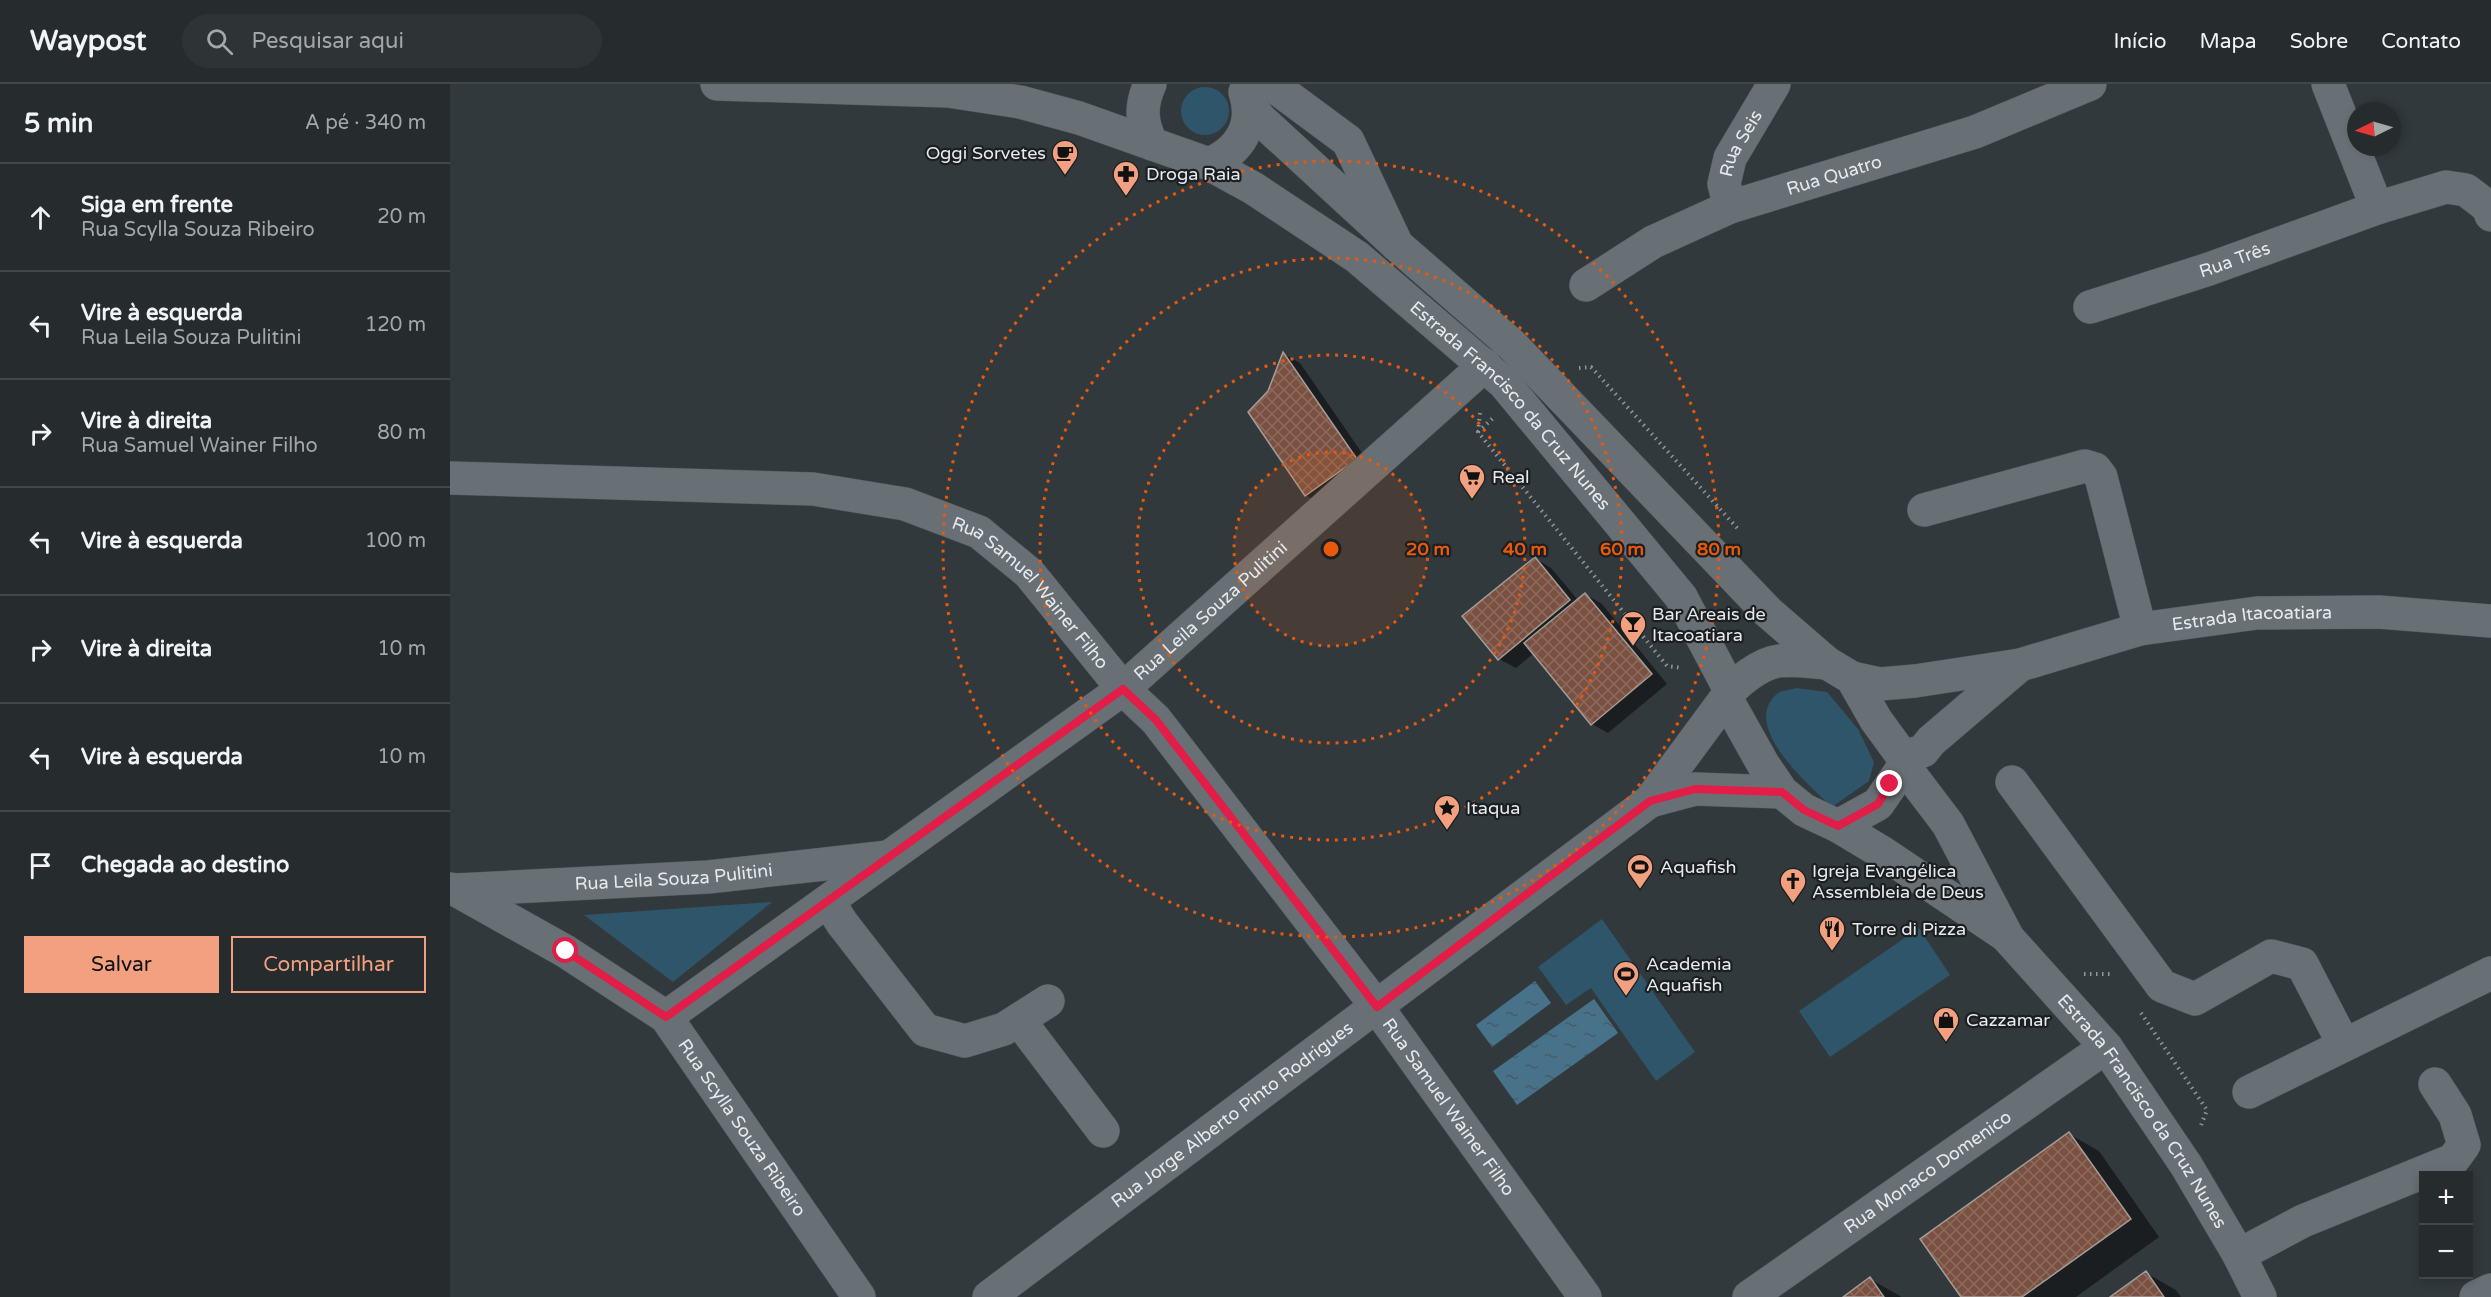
<!DOCTYPE html>
<html lang="pt">
<meta charset="utf-8">
<style>
body{margin:0;font-family:"Varela Round",sans-serif;background:#2e3336;color:#f1f3f6}
.controls{position:absolute;right:18px;bottom:18px;display:grid;overflow:hidden;border-radius:0px;box-shadow:0 3px 9px #0003}
.controls button{width:54px;height:54px;display:grid;place-items:center;padding:0;border:0;border-bottom:2px solid #42474a;background:#262b2e;color:#f1f3f6;font:30px sans-serif}
.compass{position:absolute;left:1897px;top:18px;width:54px;height:54px;border-radius:50%;background:#262b2e;box-shadow:0 3px 9px #0003;rotate:265deg}
.stop{position:absolute;width:18px;height:18px;margin:-14px;border:4px solid #e11d48;border-radius:50%;background:#fff}
.stop.end{background:#e11d48;border-color:#fff;box-shadow:0 2px 6px #0008}
.list{margin:0;padding:0;list-style:none}
h2{display:flex;justify-content:space-between;align-items:center;height:78px;margin:0;padding:0 24px;font-size:26px}
h2 small{font-size:20px;font-weight:400;color:#a4a7aa}
.list li{display:grid;grid-template-columns:39px 1fr auto;gap:18px;align-items:center;box-sizing:border-box;height:108px;padding:0 24px;border-top:2px solid #42474a}
.list b{display:block;font-size:22px;white-space:nowrap}
.list p{margin:0;font-size:20px;white-space:nowrap;color:#a4a7aa}
.list em{font-size:20px;font-style:normal;color:#a4a7aa}
.actions{display:flex;gap:12px;padding:18px 24px}
.actions a{flex:1;padding:14px 0;border:2px solid #f2a07f;border-radius:0px;text-align:center;font-size:21px;color:#f2a07f}
.actions .main{background:#f2a07f;color:#111}
.icon{flex:none;width:33px;height:33px;fill:none;stroke:currentColor;stroke-width:2;stroke-linecap:round;stroke-linejoin:round}
.map{position:relative;flex:none;width:2041px;height:1213px;overflow:hidden}
header{display:flex;align-items:center;gap:36px;box-sizing:border-box;height:84px;padding:0 30px;background:#262b2e;border-bottom:2px solid #42474a}
header strong{font-size:28px}
nav{display:flex;gap:33px;margin-inline-start:auto;font-size:21px}
.search{width:420px;height:54px;background:#2e3336;display:flex;align-items:center;gap:15px;box-sizing:border-box;padding:0 21px;border-radius:33px;color:#a4a7aa;font-size:22px}
main{display:flex}
aside{flex:1;background:#262b2e}
.map>svg:first-child{display:block}
.green{fill:#2e556a}
.water{fill:url(#water-ripples)}
.shadow{fill:#0007}
.building{fill:url(#building-cross-hatch);stroke:#a59c98;stroke-width:1.5}
.lines{fill:none;stroke-linecap:round;stroke-linejoin:round}
.street-casing{stroke:#4e5558;stroke-width:34}
.secondary-casing{stroke:#4e5558;stroke-width:34}
.path{stroke:#91969a;stroke-width:4;stroke-dasharray:1.5 4.5;stroke-linecap:butt}
.street{stroke:#697075;stroke-width:33}
.secondary{stroke:#697075;stroke-width:33}
.route{stroke:#e11d48;stroke-width:8}
.ring{fill:none;stroke:#e8590c;stroke-width:3;stroke-dasharray:3 6}
.labels{text-anchor:middle;stroke-width:4.5;stroke-linejoin:round;paint-order:stroke}
.street-label{font-size:18px;fill:#e6eaed;stroke:#1c1f21}
.poi-label{font-size:18px;fill:#e6eaed;stroke:#1c1f21;text-anchor:start}
.centre{fill:#e8590c;stroke:#1c1f21;stroke-width:3}
.ring-label{font-size:18px;text-anchor:middle;font-weight:bold;fill:#e8590c;stroke:#1c1f21;stroke-width:4.5;stroke-linejoin:round;paint-order:stroke}
</style>
<header>
<strong>Waypost</strong>
<div class="search"><svg class="icon" aria-label="search" viewBox="0 0 24 24"><circle cx="10" cy="10" r="6"/><path d="M15 15l6 6"/></svg>Pesquisar aqui</div>
<nav><a>Início</a><a>Mapa</a><a>Sobre</a><a>Contato</a></nav>
</header>
<main>
<aside>
<h2>5 min<small>A pé · 340 m</small></h2>
<ul class="list">
<li><svg class="icon" aria-label="ahead" viewBox="0 0 24 24"><path d="M12 20V5M6 11l6-6 6 6"/></svg><div><b>Siga em frente</b><p>Rua Scylla Souza Ribeiro</p></div><em>20 m</em></li>
<li><svg class="icon" aria-label="left" viewBox="0 0 24 24"><path d="M17 20v-9H6M10 6l-5 5 5 5"/></svg><div><b>Vire à esquerda</b><p>Rua Leila Souza Pulitini</p></div><em>120 m</em></li>
<li><svg class="icon" aria-label="right" viewBox="0 0 24 24"><path d="M7 20v-9h11M14 6l5 5-5 5"/></svg><div><b>Vire à direita</b><p>Rua Samuel Wainer Filho</p></div><em>80 m</em></li>
<li><svg class="icon" aria-label="left" viewBox="0 0 24 24"><path d="M17 20v-9H6M10 6l-5 5 5 5"/></svg><div><b>Vire à esquerda</b></div><em>100 m</em></li>
<li><svg class="icon" aria-label="right" viewBox="0 0 24 24"><path d="M7 20v-9h11M14 6l5 5-5 5"/></svg><div><b>Vire à direita</b></div><em>10 m</em></li>
<li><svg class="icon" aria-label="left" viewBox="0 0 24 24"><path d="M17 20v-9H6M10 6l-5 5 5 5"/></svg><div><b>Vire à esquerda</b></div><em>10 m</em></li>
<li><svg class="icon" aria-label="arrive" viewBox="0 0 24 24"><path d="M6 21V4h12l-3 4 3 4H6"/></svg><div><b>Chegada ao destino</b></div></li>
</ul>
<div class="actions"><a class="main">Salvar</a><a>Compartilhar</a></div>
</aside>
<div class="map">
<svg width="2041" height="1213" viewBox="0 0 2041 1213">
<defs>
<pattern id="water-ripples" width="26" height="14" patternUnits="userSpaceOnUse" patternTransform="scale(1.5)"><rect width="26" height="14" fill="#47728a"/><path d="M2 4q2-2 4 0t4 0M15 11q2-2 4 0t4 0" fill="none" stroke="#465c68"/></pattern>
<pattern id="building-cross-hatch" width="8" height="8" patternUnits="userSpaceOnUse" patternTransform="scale(1.5)"><rect width="8" height="8" fill="#7a5141"/><path d="M0 0l8 8M0 8l8-8" fill="none" stroke="#8d6a5d"/></pattern>
</defs>
<rect width="100%" height="100%" fill="#32393d"/>
<!-- green -->
<path class="green" d="M731 27a24 24 0 1 1 48 0a24 24 0 1 1-48 0Z
M1346 604 1377 608 1408 645 1424 678 1419 697 1382 723C1360 702 1288 641 1328 609 1332 606 1341 606 1346 604Z
M322 818 223 898 134 831Z
M1152 835 1245 968 1206 997 1141 904 1116 921 1088 883Z
M1469 844 1500 891 1380 973 1349 927Z"/>
<!-- water -->
<path class="water" d="M1085 897 1101 919 1042 963 1026 941Z
M1144 915 1168 949 1067 1021 1043 987Z"/>
<!-- shadow -->
<path class="shadow" d="M834 270 850 279 923 385 872 421 856 411 819 308Z
M1085 474 1101 484 1128 516 1135 510 1152 520 1217 600 1158 649 1142 640 1084 569 1066 584 1049 575Z
M1619 1050 1649 1067 1709 1153 1626 1213H1513Z
M1696 1189 1726 1206 1731 1213H1663Z
M1420 1195 1450 1212 1451 1213H1395Z"/>
<!-- building -->
<path class="building" d="M833 268 907 375 855 412 798 328 818 307Z
M1085 473 1120 516 1048 576 1012 532Z
M1135 509 1202 590 1141 641 1074 559Z
M1619 1048 1681 1135 1572 1213H1511L1470 1155Z
M1696 1187 1714 1213H1660Z
M1420 1193 1434 1213H1393Z"/>
<g class="lines">
<!-- street casing -->
<g class="street-casing">
<g id="street">
<path d="M821 0 898 57 947 161"/>
<path d="M1878 0 1927 124"/>
<path id="s1" d="M1280 123 1274 100 1280 74 1324 0"/>
<path id="s2" d="M1136 201 1203 158 1280 123 1525 48 1640 0"/>
<path id="s3" d="M1640 223 1759 185 1927 124 1996 103 2016 106 2038 123 2041 131"/>
<path id="s4" d="M0 394 363 405 455 420 529 448 579 489 673 605 706 636 927 923 1135 1213"/>
<path d="M1474 426 1635 382 1645 385 1651 393 1690 545"/>
<path d="M1562 698 1712 902 1745 915 1821 872 1852 880 1894 961"/>
<path d="M1200 717 1245 705 1332 708"/>
<path id="s5" d="M0 805 6 806 115 867 216 933 409 1213"/>
<path id="s6" d="M6 806 258 793 438 773"/>
<path d="M378 817 392 839 475 946 515 957 554 945 598 917"/>
<path id="s7" d="M216 933 673 605 1035 281"/>
<path d="M569 936 653 1047"/>
<path d="M1799 1008 2041 889"/>
<path d="M1789 1171 1853 1137 2003 1076 2014 1061 2005 1031 1985 1000"/>
<path id="s8" d="M539 1213 1200 717 1276 614"/>
<path id="s9" d="M1299 1213 1656 963"/>
<path d="M2026 1213 2041 1206"/>
</g>
</g>
<!-- secondary casing -->
<g class="secondary-casing">
<g id="secondary">
<path id="s10" d="M267 0 498 7 570 18 629 34 759 80 803 104 907 173 1054 299 1231 513 1280 606"/>
<path d="M700 0C690 22 691 39 702 60"/>
<path id="s11" d="M799 20 810 35 947 161 1062 261 1318 528 1377 579 1402 594 1426 636 1453 673 1454 682 1498 740 1558 854 1656 963 1736 1081 1789 1171 1810 1213"/>
<path d="M759 80C790 67 806 41 795 8"/>
<path d="M1377 579C1361 578 1344 575 1329 577 1311 579 1284 599 1276 614L1313 680 1332 708 1354 726 1388 742 1433 769 1555 851"/>
<path id="s12" d="M1402 594 1430 600 1465 597 1570 581 1690 545 1807 529 1929 528 2041 537"/>
<path d="M1453 673 1473 667 1481 657 1570 581"/>
<path d="M1388 742 1428 720 1454 682"/>
</g>
</g>
<!-- path -->
<path class="path" d="M1129 284 1141 283 1289 446
M1030 329 1028 348 1217 582 1232 584
M1028 348 1043 334
M1634 890H1663
M1691 929 1757 1026 1750 1044"/>
<!-- street -->
<use href="#street" class="street"/>
<!-- secondary -->
<use href="#secondary" class="secondary"/>
</g>
<g class="lines">
<!-- route -->
<path class="route" d="M116 867 216 933 673 605 706 636 927 923 1200 717 1245 705 1332 708 1354 726 1388 742 1428 720 1440 700"/>
</g>
<!-- distance rings -->
<circle cx="881" cy="465" r="97" fill="#e8590c" fill-opacity=".12"/>
<g class="ring">
<circle cx="881" cy="465" r="97"/>
<circle cx="881" cy="465" r="194"/>
<circle cx="881" cy="465" r="291"/>
<circle cx="881" cy="465" r="388"/>
</g>
<!-- icons -->
<defs>
<g id="cafe-pin" transform="scale(1.35)"><path d="M0 17L-7.5 6A9.5 9.5 0 1 1 7.5 6Z" fill="#f2a07f" stroke="#1c1f21"/><path d="M-5.5-4.5H6V0H3Q3 3.5 0 3.5H-2.5Q-5.5 3.5-5.5 0ZM3-3.2v2h1.7v-2ZM-6 4.5H4V6H-6Z" fill="#111"/></g>
<g id="pharmacy-pin" transform="scale(1.35)"><path d="M0 17L-7.5 6A9.5 9.5 0 1 1 7.5 6Z" fill="#f2a07f" stroke="#1c1f21"/><path d="M-2-6h4v4h4v4h-4v4h-4v-4h-4v-4h4Z" fill="#111"/></g>
<g id="supermarket-pin" transform="scale(1.35)"><path d="M0 17L-7.5 6A9.5 9.5 0 1 1 7.5 6Z" fill="#f2a07f" stroke="#1c1f21"/><path d="M-6-5.5h2.5l.6 2H6L4.5 2H-2.5L-4.4-4H-6ZM-1.5 3.2a1.3 1.3 0 1 0 .1 0ZM3 3.2a1.3 1.3 0 1 0 .1 0Z" fill="#111"/></g>
<g id="bar-pin" transform="scale(1.35)"><path d="M0 17L-7.5 6A9.5 9.5 0 1 1 7.5 6Z" fill="#f2a07f" stroke="#1c1f21"/><path d="M-6-5H6L.8 .8V4.5H3.5V6h-7V4.5H-.8V.8Z" fill="#111"/></g>
<g id="sight-pin" transform="scale(1.35)"><path d="M0 17L-7.5 6A9.5 9.5 0 1 1 7.5 6Z" fill="#f2a07f" stroke="#1c1f21"/><path d="M0-6L1.8-2.2L6-1.7L2.9 1.2L3.7 5.4L0 3.3L-3.7 5.4L-2.9 1.2L-6-1.7L-1.8-2.2Z" fill="#111"/></g>
<g id="stadium-pin" transform="scale(1.35)"><path d="M0 17L-7.5 6A9.5 9.5 0 1 1 7.5 6Z" fill="#f2a07f" stroke="#1c1f21"/><path d="M0-5a6.5 5 0 1 0 0 10a6.5 5 0 1 0 0-10ZM-3.5-1.8h7v3.6h-7Z" fill="#111"/></g>
<g id="church-pin" transform="scale(1.35)"><path d="M0 17L-7.5 6A9.5 9.5 0 1 1 7.5 6Z" fill="#f2a07f" stroke="#1c1f21"/><path d="M-1.2-6h2.4v3.5h3.3v2.4h-3.3V6h-2.4V-.1h-3.3v-2.4h3.3Z" fill="#111"/></g>
<g id="restaurant-pin" transform="scale(1.35)"><path d="M0 17L-7.5 6A9.5 9.5 0 1 1 7.5 6Z" fill="#f2a07f" stroke="#1c1f21"/><path d="M-5-6h1v4h1v-4h1v4h1v-4h1v5L-1.5 .5V6h-2V.5L-5-1ZM5-6V6H3V1.5H1.5Q1.5-4 5-6Z" fill="#111"/></g>
<g id="shop-pin" transform="scale(1.35)"><path d="M0 17L-7.5 6A9.5 9.5 0 1 1 7.5 6Z" fill="#f2a07f" stroke="#1c1f21"/><path d="M-5-2.5h2.3a2.7 3.5 0 0 1 5.4 0H5L5.5 6h-11ZM-1.5-2.5h3a1.5 2.3 0 0 0-3 0Z" fill="#111"/></g>
</defs>
<g fill-rule="evenodd">
<use href="#cafe-pin" x="615" y="69"/>
<use href="#pharmacy-pin" x="676" y="90"/>
<use href="#supermarket-pin" x="1022" y="393"/>
<use href="#bar-pin" x="1183" y="540"/>
<use href="#sight-pin" x="997" y="724"/>
<use href="#stadium-pin" x="1190" y="783"/>
<use href="#church-pin" x="1343" y="797"/>
<use href="#restaurant-pin" x="1382" y="845"/>
<use href="#stadium-pin" x="1176" y="890"/>
<use href="#shop-pin" x="1496" y="936"/>
</g>
<g class="labels">
<!-- street labels -->
<g class="street-label">
<text dy="6" stroke="none"><textPath href="#s1" startOffset="68">Rua Seis</textPath></text>
<text dy="6" stroke="none"><textPath href="#s2" startOffset="273">Rua Quatro</textPath></text>
<text dy="6" stroke="none"><textPath href="#s3" startOffset="152">Rua Três</textPath></text>
<text dy="6" stroke="none"><textPath href="#s10" startOffset="892">Estrada Francisco da Cruz Nunes</textPath></text>
<text dy="6" stroke="none"><textPath href="#s4" startOffset="614">Rua Samuel Wainer Filho</textPath></text>
<text dy="6" stroke="none"><textPath href="#s7" startOffset="680">Rua Leila Souza Pulitini</textPath></text>
<text dy="6" stroke="none"><textPath href="#s12" startOffset="408">Estrada Itacoatiara</textPath></text>
<text dy="6" stroke="none"><textPath href="#s6" startOffset="218">Rua Leila Souza Pulitini</textPath></text>
<text dy="6" stroke="none"><textPath href="#s4" startOffset="1280">Rua Samuel Wainer Filho</textPath></text>
<text dy="6" stroke="none"><textPath href="#s11" startOffset="1359">Estrada Francisco da Cruz Nunes</textPath></text>
<text dy="6" stroke="none"><textPath href="#s8" startOffset="304">Rua Jorge Alberto Pinto Rodrigues</textPath></text>
<text dy="6" stroke="none"><textPath href="#s5" startOffset="386">Rua Scylla Souza Ribeiro</textPath></text>
<text dy="6" stroke="none"><textPath href="#s9" startOffset="218">Rua Monaco Domenico</textPath></text>
</g>
<!-- poi labels -->
<g class="poi-label">
<text x="596" y="75" text-anchor="end">Oggi Sorvetes</text>
<text x="696" y="96">Droga Raia</text>
<text x="1042" y="399">Real</text>
<text x="1202" y="536">Bar Areais de<tspan x="1202" dy="21">Itacoatiara</tspan></text>
<text x="1016" y="730">Itaqua</text>
<text x="1210" y="789">Aquafish</text>
<text x="1362" y="793">Igreja Evangélica<tspan x="1362" dy="21">Assembleia de Deus</tspan></text>
<text x="1402" y="851">Torre di Pizza</text>
<text x="1196" y="886">Academia<tspan x="1196" dy="21">Aquafish</tspan></text>
<text x="1516" y="942">Cazzamar</text>
</g>
</g>
<circle cx="881" cy="465" r="9" class="centre"/>
<g class="ring-label">
<text x="978" y="471">20 m</text>
<text x="1075" y="471">40 m</text>
<text x="1172" y="471">60 m</text>
<text x="1269" y="471">80 m</text>
</g>
</svg>
<div class="controls">
<button>+</button>
<button>−</button>
</div>
<svg class="compass" viewBox="-18 -18 36 36"><path d="M0-13l5 13h-10z" fill="#e53935"/><path d="M0 13l5-13h-10z" fill="#a4a7aa"/></svg>
<div class="stop" style="left:116px;top:867px"></div>
<div class="stop end" style="left:1440px;top:700px"></div>
</div>
</main>
